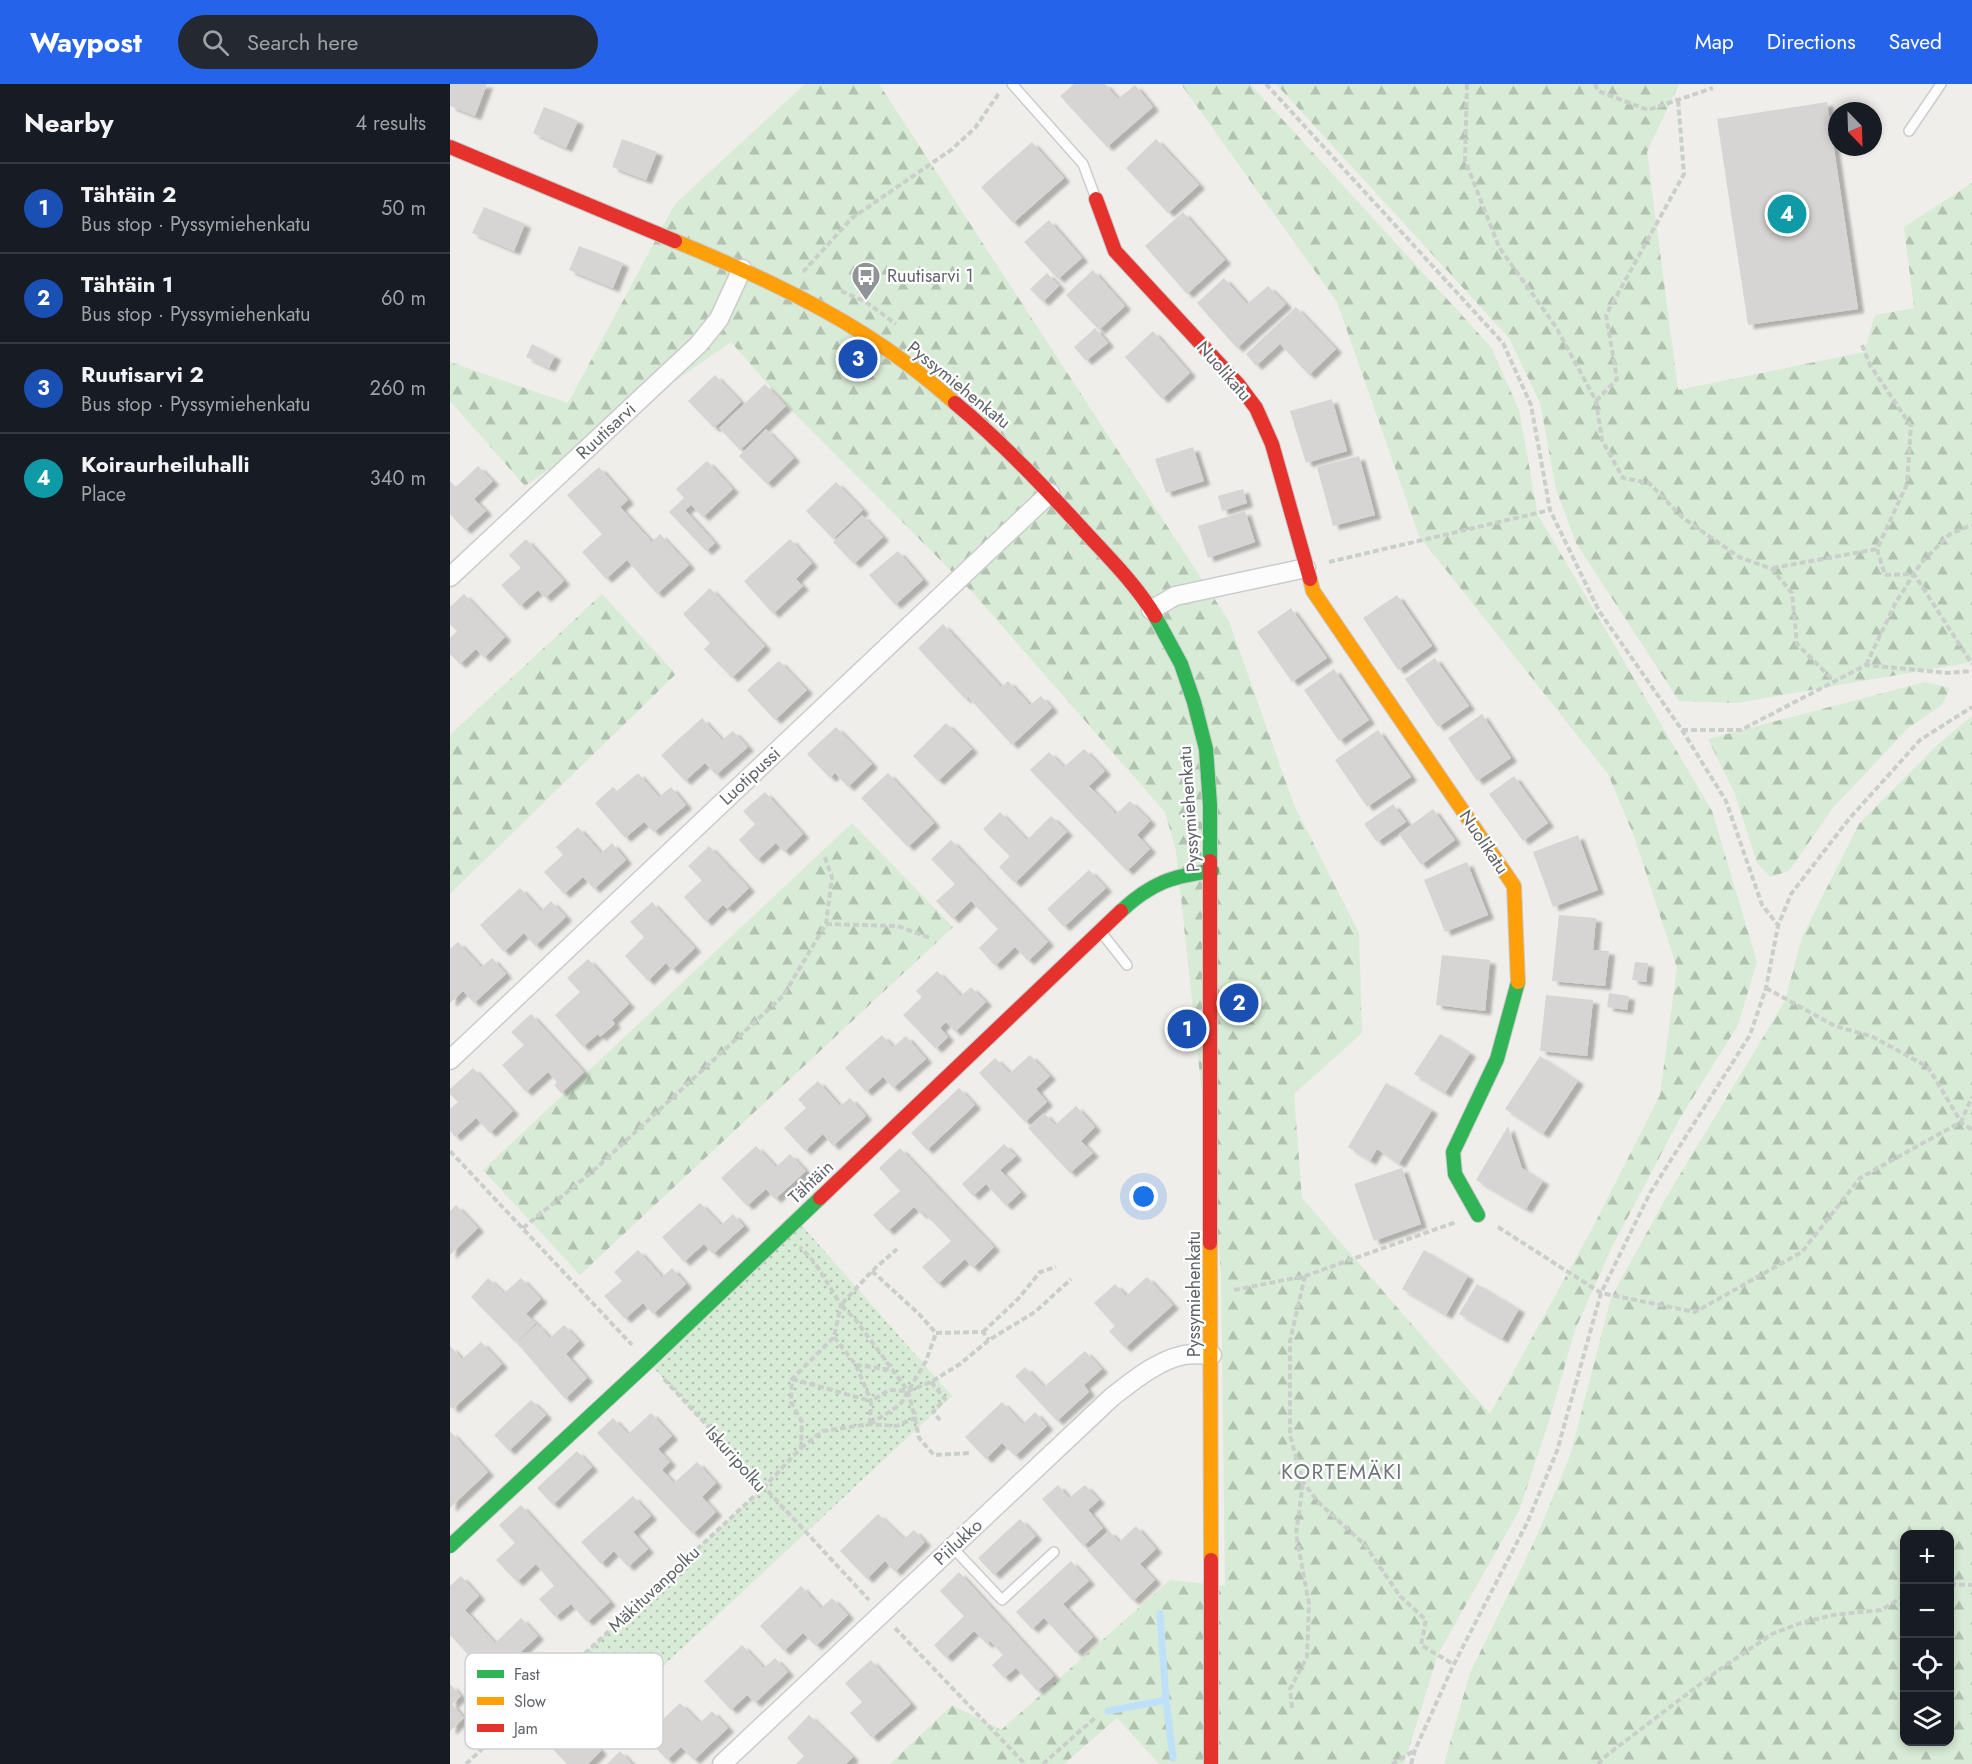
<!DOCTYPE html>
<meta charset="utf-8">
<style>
body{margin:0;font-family:Jost,sans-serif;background:#242831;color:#f1f3f6}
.controls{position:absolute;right:18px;bottom:18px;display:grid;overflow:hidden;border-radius:12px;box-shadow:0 3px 9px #0003}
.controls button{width:54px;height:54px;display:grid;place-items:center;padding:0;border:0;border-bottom:2px solid #363941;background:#171b24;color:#f1f3f6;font:30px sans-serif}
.compass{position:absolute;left:1378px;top:18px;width:54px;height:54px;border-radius:50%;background:#171b24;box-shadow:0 3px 9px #0003;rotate:157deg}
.you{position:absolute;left:694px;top:1113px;width:21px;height:21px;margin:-15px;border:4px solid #fff;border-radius:50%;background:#1a73e8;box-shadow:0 0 0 9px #1a73e833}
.badge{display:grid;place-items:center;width:39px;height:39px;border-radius:50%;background:#2563eb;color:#fff;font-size:20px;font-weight:700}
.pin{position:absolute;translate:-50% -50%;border:3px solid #fff;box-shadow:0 2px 6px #0006}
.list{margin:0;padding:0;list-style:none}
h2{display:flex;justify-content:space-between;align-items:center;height:78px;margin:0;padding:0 24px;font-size:26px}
h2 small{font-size:20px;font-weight:400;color:#9ea1a6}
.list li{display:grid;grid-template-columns:39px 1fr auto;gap:18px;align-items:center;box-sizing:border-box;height:90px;padding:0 24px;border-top:2px solid #363941}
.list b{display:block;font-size:22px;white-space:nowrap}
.list p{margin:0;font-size:20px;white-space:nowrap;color:#9ea1a6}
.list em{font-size:20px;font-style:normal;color:#9ea1a6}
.icon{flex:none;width:33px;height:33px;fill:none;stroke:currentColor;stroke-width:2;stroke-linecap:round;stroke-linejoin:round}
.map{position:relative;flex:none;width:1522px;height:1680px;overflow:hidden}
header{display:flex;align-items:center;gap:36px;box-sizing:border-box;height:84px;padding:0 30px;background:#2563eb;color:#fff}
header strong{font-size:28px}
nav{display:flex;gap:33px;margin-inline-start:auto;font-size:21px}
.search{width:420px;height:54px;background:#242831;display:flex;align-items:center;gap:15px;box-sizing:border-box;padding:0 21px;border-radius:33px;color:#9ea1a6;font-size:22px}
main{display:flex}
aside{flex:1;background:#171b24}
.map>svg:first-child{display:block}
.forest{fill:url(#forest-firs);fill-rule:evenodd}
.park{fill:url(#park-dots)}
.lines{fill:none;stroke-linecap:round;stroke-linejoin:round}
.stream{stroke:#bfe0f9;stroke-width:7}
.building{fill:#d6d5d3;filter:url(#shadow)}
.lane-casing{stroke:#cbcccc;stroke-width:12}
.street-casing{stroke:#cbcccc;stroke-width:21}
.fast-casing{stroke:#cacacb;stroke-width:16}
.slow-casing{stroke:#cacacb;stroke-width:16}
.jam-casing{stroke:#cacacb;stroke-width:16}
.path{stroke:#cacfcc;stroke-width:4;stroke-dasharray:6 3;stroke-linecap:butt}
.lane{stroke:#fdfcfc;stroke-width:9}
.street{stroke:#fdfcfc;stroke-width:18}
.fast{stroke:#30b455;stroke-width:14}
.slow{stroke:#ff9f0a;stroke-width:14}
.jam{stroke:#e5322d;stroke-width:14}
.labels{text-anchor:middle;stroke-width:4.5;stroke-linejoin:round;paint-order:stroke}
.poi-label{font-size:18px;fill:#5f6368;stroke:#fff;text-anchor:start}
.street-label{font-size:18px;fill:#5f6368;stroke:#fff}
.quarter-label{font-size:21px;letter-spacing:1.5px;fill:#70757a;stroke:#fff}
.key{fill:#fff;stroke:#cfd0d2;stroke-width:1.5}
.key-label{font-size:16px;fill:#5f6368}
</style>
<header>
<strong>Waypost</strong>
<div class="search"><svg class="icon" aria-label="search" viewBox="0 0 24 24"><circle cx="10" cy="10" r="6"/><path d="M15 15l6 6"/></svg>Search here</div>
<nav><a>Map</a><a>Directions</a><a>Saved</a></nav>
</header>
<main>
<aside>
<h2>Nearby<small>4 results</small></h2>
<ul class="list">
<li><span class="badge" style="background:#1a4fb4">1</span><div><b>Tähtäin 2</b><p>Bus stop · Pyssymiehenkatu</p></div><em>50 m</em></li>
<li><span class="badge" style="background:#1a4fb4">2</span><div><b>Tähtäin 1</b><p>Bus stop · Pyssymiehenkatu</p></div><em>60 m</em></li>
<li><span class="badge" style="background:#1a4fb4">3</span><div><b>Ruutisarvi 2</b><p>Bus stop · Pyssymiehenkatu</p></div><em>260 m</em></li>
<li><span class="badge" style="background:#0f9aa8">4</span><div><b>Koiraurheiluhalli</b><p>Place</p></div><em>340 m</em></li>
</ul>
</aside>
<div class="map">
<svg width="1522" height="1680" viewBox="0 0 1522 1680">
<defs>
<pattern id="forest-firs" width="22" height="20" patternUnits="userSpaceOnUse" patternTransform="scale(1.5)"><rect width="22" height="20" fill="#d8ebd6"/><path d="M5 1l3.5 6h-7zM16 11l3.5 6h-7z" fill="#b2c2b1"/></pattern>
<pattern id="park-dots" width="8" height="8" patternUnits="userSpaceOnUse" patternTransform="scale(1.5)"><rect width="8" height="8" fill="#d8ebd6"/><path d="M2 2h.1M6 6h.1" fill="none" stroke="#b2c2b1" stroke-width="1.8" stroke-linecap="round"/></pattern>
<filter id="shadow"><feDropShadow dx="6" dy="4" stdDeviation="1.5" flood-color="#0004"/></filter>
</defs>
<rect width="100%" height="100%" fill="#efeeea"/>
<!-- forest -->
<path class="forest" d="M355 0H429L779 537 844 721 909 849 912 949 844 1010 852 1114 1040 1330 1143 1143 1210 1011 1227 884 1184 752 1158 690 969 452 887 218 731 0H800L1041 263 1069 326 1088 431 1262 727 1307 878 1288 941 1229 1036 1162 1163 1125 1246 1100 1334 1069 1427 988 1570 954 1680H709L667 1634 614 1680H440L502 1621 551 1646 720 1496 775 1502 771 1188 726 767 715 728 523 509 338 323 281 258 75 402 0 317V278L118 319 225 120Z
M826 0H1229L1197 68 1228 306 1414 268 1425 231 1464 224 1454 143 1522 99V578L1287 619 1229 617 1126 459 1106 405 1090 319 1059 254Z
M152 510 226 590 0 810V651Z
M1475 598 1500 604 1492 621 1458 644 1382 725 1339 787 1320 793 1307 779 1285 710 1258 655Z
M1522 632V1680H994L1020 1589 1086 1454 1120 1372 1161 1214 1214 1117 1335 917 1352 853 1409 740 1485 663ZM1454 1450H1500V1658H1454Z
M402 739 503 843 130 1191 33 1086Z"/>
<!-- park -->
<path class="park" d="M347 1136 502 1312 164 1628 121 1582 313 1404 203 1283Z"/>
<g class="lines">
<!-- stream -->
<path class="stream" d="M710 1530 716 1616 723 1674
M658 1627 716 1616"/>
</g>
<!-- building -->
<path class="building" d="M0 0H37L25 32 0 22Z
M624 0H655L668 15 685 1 703 23 657 63 610 12Z
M1377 18 1408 225 1298 241 1267 35Z
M94 23 128 37 116 64 83 49Z
M172 55 207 68 196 96 162 83Z
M706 55 749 101 718 129 676 84Z
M582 58 614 94 563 139 531 103Z
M34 123 75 140 64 167 22 149Z
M733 128 775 176 737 210 695 162Z
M599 136 632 174 608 195 574 158Z
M129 162 173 179 163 204 119 186Z
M643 186 675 222 649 246 616 211Z
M597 189 609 202 593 218 580 205Z
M774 194 797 220 818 202 836 220 787 264 747 219Z
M846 223 886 265 859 291 830 260 806 282 796 270Z
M645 244 658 259 636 277 624 263Z
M703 247 740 289 712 315 675 273Z
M82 260 105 272 99 284 76 273Z
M265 291 291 318 264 344 238 317Z
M315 300 336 322 290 366 269 344Z
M882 315 897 367 856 379 840 327Z
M316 345 344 374 317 400 289 372Z
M743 363 754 397 716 409 705 375Z
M909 372 925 431 883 442 867 383Z
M257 377 283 405 253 433 241 421 235 426 265 459 256 467 219 428 234 414 226 405Z
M28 382 43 397 24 415 36 427 15 446 0 430V397L6 403Z
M149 383 178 416 170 423 202 458 210 450 239 481 207 510 177 476 156 495 132 468 152 450 117 411Z
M386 398 413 426 383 455 356 427Z
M793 405 797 419 772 427 768 412Z
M795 427 805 458 758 474 748 442Z
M412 431 433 453 404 480 383 458Z
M76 455 114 497 95 514 88 506 70 522 51 501 71 484 59 471Z
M340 455 362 479 346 495 353 502 323 530 294 497Z
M448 467 473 496 445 521 419 491Z
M260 504 315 562 282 594 254 565 260 559 233 530Z
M14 510 55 553 34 574 26 565 10 580 0 570V554L7 547 0 540V523Z
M947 511 982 562 948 586 913 534Z
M841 524 877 574 842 598 807 548Z
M493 540 551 603 558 597 580 621 591 612 602 624 562 661 518 613 515 615 468 564Z
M985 574 1019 622 988 643 955 595Z
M329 577 357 606 325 636 297 606Z
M884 585 919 636 889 657 854 606Z
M1032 630 1061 674 1027 697 998 654Z
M252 634 272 656 283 647 298 663 266 691 255 679 235 697 211 671Z
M496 639 522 665 488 697 463 672Z
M386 643 422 680 398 703 385 689 380 694 357 670Z
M928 646 961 693 917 723 885 676Z
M634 665 655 687 639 702 666 730 680 717 700 737 687 751 700 765 677 787 580 686 599 668 614 683Z
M188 689 209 713 221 703 236 721 204 748 194 738 175 754 145 719 163 703 167 707Z
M438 689 484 739 458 763 411 714Z
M1064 692 1098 739 1073 757 1039 710Z
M315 708 353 750 334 768 326 759 307 776 289 756 305 740 293 727Z
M943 720 956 738 927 758 914 740Z
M983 725 1005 756 971 781 949 750Z
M550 728 577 756 601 732 617 748 565 799 549 783 560 772 533 745Z
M128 743 151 769 162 759 176 776 144 805 133 793 114 810 94 788 113 771 106 763Z
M1128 751 1148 806 1103 823 1083 768Z
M501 756 598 858 578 877 565 863 545 882 529 864 548 845 521 817 503 835 486 817 505 800 481 775Z
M259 762 299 804 277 825 273 821 256 838 234 813 252 796 238 782Z
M1017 778 1038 831 995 848 974 796Z
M639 786 656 804 614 843 597 825Z
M70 804 91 827 101 817 116 833 85 862 74 849 54 868 30 841Z
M202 818 245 864 222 886 216 879 198 897 175 872 194 853 180 838Z
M1109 831 1146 834 1143 866 1159 867 1155 902 1102 897Z
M8 858 31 883 42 874 56 890 24 919 13 907 0 919V865Z
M992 871 1040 876 1035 927 986 921Z
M138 875 179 920 162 936 165 940 150 953 148 950 133 963 105 931 130 908 117 894Z
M1185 878 1198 879 1196 898 1182 896Z
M487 887 511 912 521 903 536 918 505 948 496 938 490 944 498 953 486 965 453 931 472 913 466 907Z
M1159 909 1179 912 1177 926 1157 923Z
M1096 911 1143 916 1137 972 1090 967Z
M81 930 134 988 111 1009 104 1001 107 998 98 988 76 1008 52 981 74 961 61 948Z
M990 950 1020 969 995 1009 964 990Z
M432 951 443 963 456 952 476 975 443 1004 433 993 416 1008 395 984Z
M580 971 600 992 586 1005 597 1018 575 1038 529 989 545 974 560 989Z
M1090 972 1128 997 1093 1050 1055 1025Z
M23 984 63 1027 40 1049 26 1034 5 1053 0 1047V1025L8 1018 0 1010V1005Z
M368 997 390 1022 400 1014 416 1032 383 1062 373 1050 355 1067 334 1044 356 1024 348 1015Z
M936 999 982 1026 949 1080 927 1065 920 1077 898 1063Z
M509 1004 525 1021 477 1066 461 1049Z
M626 1022 645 1043 631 1057 643 1069 620 1089 578 1044 594 1029 605 1041Z
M1058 1042 1072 1084 1093 1097 1076 1125 1026 1096Z
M554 1060 566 1072 550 1086 571 1108 556 1122 536 1100 523 1112 512 1100Z
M306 1062 326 1083 340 1070 356 1087 325 1115 316 1105 297 1122 271 1094Z
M450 1064 544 1163 523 1184 515 1175 488 1200 472 1183 501 1157 474 1129 472 1131 464 1123 438 1147 423 1131 450 1107 429 1084Z
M952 1084 971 1140 924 1157 904 1100Z
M250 1119 271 1141 283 1130 294 1142 263 1170 254 1160 234 1178 212 1153Z
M6 1121 28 1144 0 1171V1127Z
M188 1166 212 1193 222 1184 236 1200 203 1230 193 1219 175 1235 154 1212 172 1197 164 1188Z
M974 1166 1018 1192 996 1231 952 1205Z
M697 1193 723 1221 675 1264 659 1247 665 1242 644 1219 665 1200 676 1212Z
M38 1194 54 1209 71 1194 91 1215 76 1230 86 1239 66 1259 21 1213Z
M1027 1200 1069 1225 1052 1255 1009 1230Z
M87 1240 100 1254 114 1241 129 1257 116 1270 137 1294 115 1315 67 1259Z
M31 1258 52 1280 3 1325 0 1322V1262L12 1275Z
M635 1267 652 1285 634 1301 639 1308 607 1337 565 1292 575 1283 594 1303Z
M81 1316 96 1331 59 1367 44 1351Z
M552 1318 573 1340 585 1328 597 1342 565 1372 552 1359 536 1375 515 1353Z
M201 1329 222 1352 208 1365 220 1378 212 1386 224 1399 247 1378 266 1399 252 1413 266 1428 243 1450 147 1349 163 1334 178 1350Z
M0 1347 38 1388 0 1424Z
M127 1367 142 1383 103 1421 87 1404Z
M608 1401 619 1414 635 1401 649 1416 638 1426 653 1444 633 1462 592 1415Z
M183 1412 201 1432 183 1448 198 1465 178 1483 164 1467 151 1480 131 1458Z
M71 1421 160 1518 137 1538 121 1520 105 1533 89 1515 104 1502 86 1480 67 1498 46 1476 65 1459 49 1441Z
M428 1430 454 1455 464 1446 475 1458 445 1488 435 1477 417 1495 390 1467Z
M570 1435 586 1452 544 1491 528 1474Z
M686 1442 706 1465 690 1480 705 1496 683 1517 637 1466 659 1447 669 1458Z
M621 1477 639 1497 613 1520 643 1553 626 1569 594 1534 582 1545 566 1528Z
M509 1488 604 1592 587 1607 566 1584 554 1594 542 1581 553 1571 540 1557 537 1560 524 1547 496 1574 484 1561 514 1532 490 1507Z
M11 1492 29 1512 15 1526 45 1559 71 1534 88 1552 62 1576 84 1599 63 1619 0 1551V1502Z
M351 1502 371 1524 382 1514 398 1531 366 1562 353 1549 334 1567 310 1542Z
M292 1561 314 1584 325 1574 338 1588 305 1619 297 1611 281 1626 254 1597Z
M421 1576 461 1620 422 1654 400 1629 412 1618 395 1599Z
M0 1600 11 1612 2 1620 14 1634 0 1647Z
M129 1613 144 1630 130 1644 151 1667 138 1680H117L77 1638 100 1616 112 1629Z
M230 1619 250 1639 262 1627 278 1644 244 1676 231 1663 217 1676 195 1652Z
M359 1631 403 1673 396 1680H346L354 1672 337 1654Z
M170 1667 182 1680H157Z"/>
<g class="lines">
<!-- lane casing -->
<g class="lane-casing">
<path id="lane" d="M562 0 633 80 645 112
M1459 47 1491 0
M651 848 677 881
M503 1464 552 1516 604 1468"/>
</g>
<!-- street casing -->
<g class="street-casing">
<path id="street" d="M0 493 248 261 269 235 292 185
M701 526 725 512 856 484
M0 976 600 409
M272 1680 662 1313C683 1297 706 1277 734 1271 743 1269 753 1271 762 1271"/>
</g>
<!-- fast casing -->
<g class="fast-casing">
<path id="fast" d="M705 532 731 580 744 618 756 665 760 721V777
M671 827C701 799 722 792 762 787
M1028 1131 1005 1090 1003 1068 1047 975 1068 898
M0 1462 198 1278 370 1114"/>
</g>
<!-- slow casing -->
<g class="slow-casing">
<path id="slow" d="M225 157C290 184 354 212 414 250 446 270 477 294 505 319
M860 495 863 507 1064 802 1068 898
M760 1159 761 1476"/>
</g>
<!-- jam casing -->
<g class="jam-casing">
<path id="jam" d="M0 63 225 157
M646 115 665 167 788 300 806 324 822 360 860 495
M505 319C553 359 596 405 638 451 662 477 687 502 705 532
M760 777V1159
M370 1114 671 827
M761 1476V1680"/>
</g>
<!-- path -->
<path class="path" d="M816 0 1053 259 1081 321 1100 426 1117 461 1149 527 1232 646 1276 717 1312 821 1328 841
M1017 0 1015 76 1049 163 1106 243 1146 317 1152 356 1173 394 1199 399 1233 434 1289 473 1322 485 1342 509 1347 560 1385 598
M1145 0 1148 7 1198 26 1263 4
M353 188 402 134 501 66 525 44 549 9
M391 207 416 218 446 240
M1412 261 1420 281 1461 342 1457 400 1427 465 1435 491 1464 490 1522 580
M1146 317 1167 295 1156 231 1234 90 1228 16
M879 478 1100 426
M1323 484 1427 465
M1416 581 1446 518 1471 479 1500 450 1522 441
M1232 646H1291L1416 581 1498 589 1522 587
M376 840 448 842 480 854
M1316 904 1385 942 1423 953 1478 983 1511 1038 1522 1046
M0 1067 182 1261
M1048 1143 1151 1209 1245 1228 1352 1168 1410 1094 1511 1038 1522 1013
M73 1144 143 1087 333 912 376 840 382 793 374 771
M422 1187 469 1230 486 1249
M855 1192 840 1257V1351L853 1398 869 1419 915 1461 950 1512 976 1536 971 1561 1003 1580
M784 1206 855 1192 1006 1138
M533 1248 568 1215 590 1188 606 1183
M486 1249 533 1248 539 1256
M384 1253 406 1281 421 1317
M406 1281 442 1286
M214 1295 419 1516
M342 1295 421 1317
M481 1298 495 1315 483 1328 490 1336
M465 1334 469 1354 484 1371 521 1369
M420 1340 421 1317 439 1306 458 1307 481 1298 510 1280 539 1256 585 1228 621 1195
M420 1340 450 1321 476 1277 486 1249
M351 1364 373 1347 420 1340 446 1342 465 1334 458 1307 405 1235 391 1221 422 1187 447 1165
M1500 1500 1522 1501
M445 1544 575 1680
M842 1624 840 1605 857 1573 859 1520 846 1450 853 1399
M16 1680 313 1404 351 1364 352 1338 341 1318 342 1295 384 1253 391 1221 365 1179 350 1163
M593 1680 647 1632
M942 1680 964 1667
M961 1680 965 1666 1004 1580 1077 1439 1107 1367 1151 1209 1200 1109 1300 951 1316 904 1328 842 1341 810 1399 735 1470 656 1522 623
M1148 1680 1157 1671 1266 1588 1322 1550 1351 1539 1383 1531 1431 1526 1454 1512"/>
<!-- lane -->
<use href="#lane" class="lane"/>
<!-- street -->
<use href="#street" class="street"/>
<!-- fast -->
<use href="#fast" class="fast"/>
<!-- slow -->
<use href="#slow" class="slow"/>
<!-- jam -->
<use href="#jam" class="jam"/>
</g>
<!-- icons -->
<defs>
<g id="bus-pin" transform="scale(1.5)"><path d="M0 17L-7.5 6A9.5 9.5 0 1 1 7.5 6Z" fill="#919496" stroke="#fff"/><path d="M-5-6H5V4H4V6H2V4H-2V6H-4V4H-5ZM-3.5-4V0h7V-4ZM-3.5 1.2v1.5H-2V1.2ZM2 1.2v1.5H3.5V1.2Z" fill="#fff"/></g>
</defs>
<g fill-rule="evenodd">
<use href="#bus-pin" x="416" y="192"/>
</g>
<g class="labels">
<!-- poi labels -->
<g class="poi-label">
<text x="437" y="198">Ruutisarvi 1</text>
</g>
<!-- street labels -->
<g class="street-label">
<text transform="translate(774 287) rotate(49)" y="6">Nuolikatu</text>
<text transform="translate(509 301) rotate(39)" y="6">Pyssymiehenkatu</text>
<text transform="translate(156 347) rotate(-43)" y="6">Ruutisarvi</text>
<text transform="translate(300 692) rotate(-43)" y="6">Luotipussi</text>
<text transform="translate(739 725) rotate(-94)" y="6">Pyssymiehenkatu</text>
<text transform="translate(1034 758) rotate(56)" y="6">Nuolikatu</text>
<text transform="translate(361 1098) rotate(-43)" y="6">Tähtäin</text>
<text transform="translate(744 1210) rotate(-90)" y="6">Pyssymiehenkatu</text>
<text transform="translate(286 1375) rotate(48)" y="6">Iskuripolku</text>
<text transform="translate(508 1458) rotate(-43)" y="6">Piilukko</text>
<text transform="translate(204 1505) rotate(-43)" y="6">Mäkituvanpolku</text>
</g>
<!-- quarter labels -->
<g class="quarter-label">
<text x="892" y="1395">KORTEMÄKI</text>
</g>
</g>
<!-- legend -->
<rect x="15" y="1569" width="198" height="96" rx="9" class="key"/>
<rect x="27" y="1586" width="27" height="8" fill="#30b455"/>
<rect x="27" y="1613" width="27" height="8" fill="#ff9f0a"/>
<rect x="27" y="1640" width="27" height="8" fill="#e5322d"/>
<g class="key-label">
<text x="64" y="1596">Fast</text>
<text x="64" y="1623">Slow</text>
<text x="64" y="1650">Jam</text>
</g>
</svg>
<div class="controls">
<button>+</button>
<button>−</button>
<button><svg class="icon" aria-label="locate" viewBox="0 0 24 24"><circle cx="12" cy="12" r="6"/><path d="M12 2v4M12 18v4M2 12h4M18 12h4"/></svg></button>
<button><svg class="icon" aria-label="layers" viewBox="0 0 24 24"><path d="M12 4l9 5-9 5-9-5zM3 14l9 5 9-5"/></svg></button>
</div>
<svg class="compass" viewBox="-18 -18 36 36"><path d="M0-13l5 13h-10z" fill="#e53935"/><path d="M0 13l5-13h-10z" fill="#9ea1a6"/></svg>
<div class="you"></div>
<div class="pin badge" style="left:737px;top:945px;background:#1a4fb4">1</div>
<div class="pin badge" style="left:789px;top:919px;background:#1a4fb4">2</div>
<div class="pin badge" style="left:408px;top:275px;background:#1a4fb4">3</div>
<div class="pin badge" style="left:1337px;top:130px;background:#0f9aa8">4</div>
</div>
</main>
